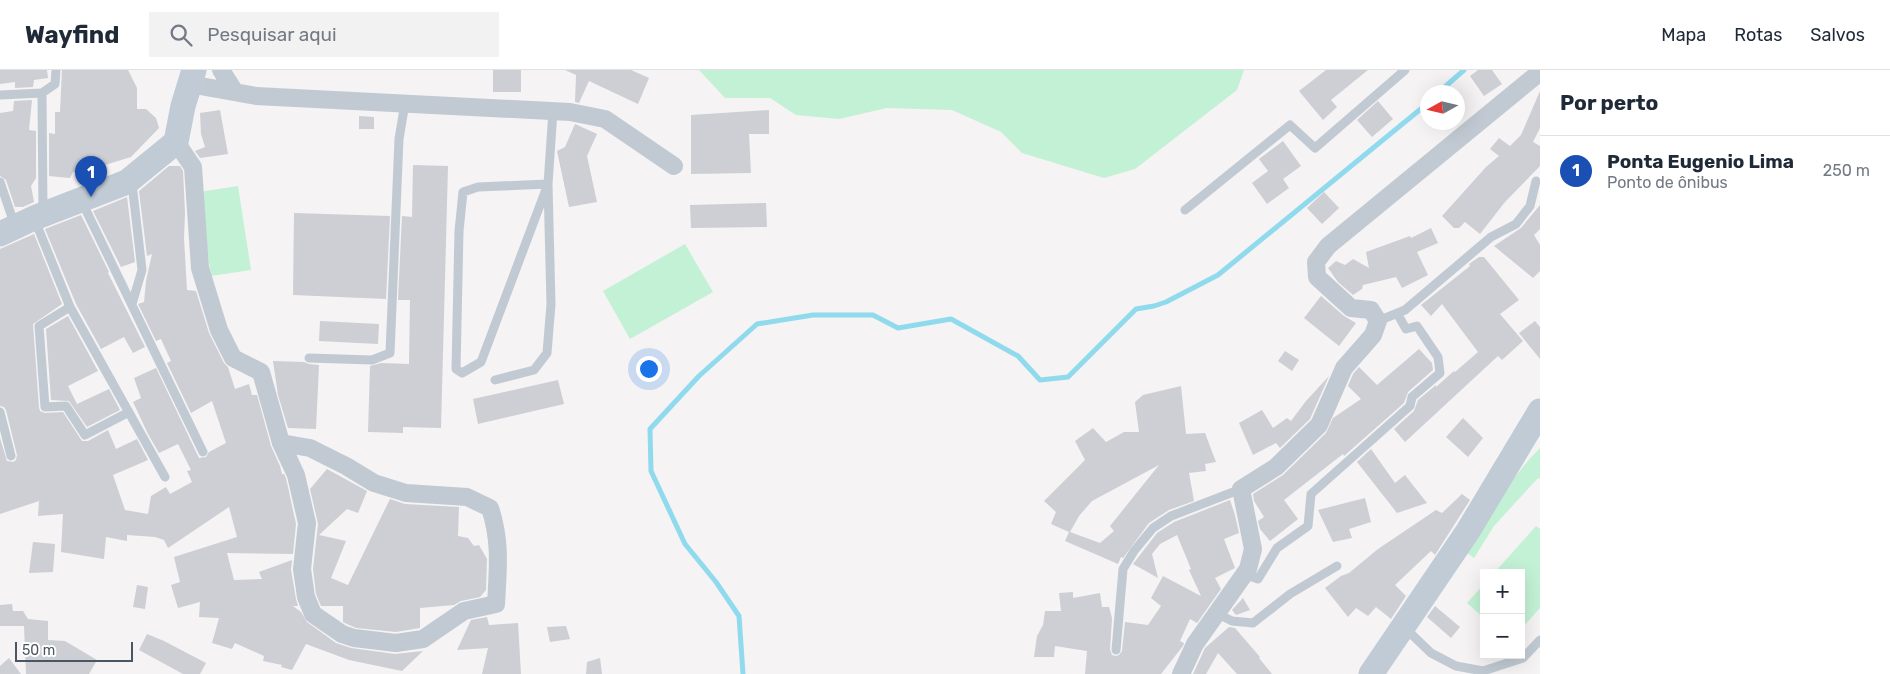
<!DOCTYPE html>
<html lang="pt">
<meta charset="utf-8">
<style>
body{margin:0;font-family:Rubik,sans-serif;background:#f2f2f3;color:#1f2937}
.controls{position:absolute;right:15px;bottom:15px;display:grid;overflow:hidden;border-radius:0px;box-shadow:0 5px 20px #0002}
.controls button{width:45px;height:45px;display:grid;place-items:center;padding:0;border:0;border-bottom:1px solid #e0e1e3;background:#fff;color:#1f2937;font:25px sans-serif}
.compass{position:absolute;left:1420px;top:15px;width:45px;height:45px;border-radius:50%;background:#fff;box-shadow:0 5px 20px #0002;rotate:262deg}
.scale{position:absolute;left:15px;bottom:12px;width:118px;box-sizing:border-box;padding-left:5px;border:2px solid #4a5661;border-top:0;font-size:14px;line-height:18px;white-space:nowrap;color:#4a5661;-webkit-text-stroke:4px #fff;paint-order:stroke}
.you{position:absolute;left:648px;top:298px;width:18px;height:18px;margin:-12px;border:4px solid #fff;border-radius:50%;background:#1a73e8;box-shadow:0 0 0 8px #1a73e833}
.badge{display:grid;place-items:center;width:32px;height:32px;border-radius:50%;background:#1a73e8;color:#fff;font-size:16px;font-weight:700}
.pin{position:absolute;translate:-50% -41px;filter:drop-shadow(0 1px 2px #0008)}
.pin::after{content:'';position:absolute;top:26px;width:18px;height:15px;background:inherit;clip-path:polygon(0 0,100% 0,50% 100%)}
.list{margin:0;padding:0;list-style:none}
h2{display:flex;justify-content:space-between;align-items:center;height:65px;margin:0;padding:0 20px;font-size:21px}
h2 small{font-size:16px;font-weight:400;color:#747a83}
.list li{display:grid;grid-template-columns:32px 1fr auto;gap:15px;align-items:center;box-sizing:border-box;height:70px;padding:0 20px;border-top:1px solid #e0e1e3}
.list b{display:block;font-size:19px;white-space:nowrap}
.list p{margin:0;font-size:16px;white-space:nowrap;color:#747a83}
.list em{font-size:16px;font-style:normal;color:#747a83}
.icon{flex:none;width:28px;height:28px;fill:none;stroke:currentColor;stroke-width:2;stroke-linecap:round;stroke-linejoin:round}
.map{position:relative;flex:none;width:1540px;height:604px;overflow:hidden}
header{display:flex;align-items:center;gap:30px;box-sizing:border-box;height:70px;padding:0 25px;background:#fff;border-bottom:1px solid #e0e1e3}
header strong{font-size:24px}
nav{display:flex;gap:28px;margin-inline-start:auto;font-size:18px}
.search{width:350px;height:45px;background:#f2f2f3;display:flex;align-items:center;gap:12px;box-sizing:border-box;padding:0 18px;border-radius:0px;color:#747a83;font-size:19px}
main{display:flex}
aside{flex:1;background:#fff}
.map>svg:first-child{display:block}
.green{fill:#c3f1d5}
.lines{fill:none;stroke-linecap:round;stroke-linejoin:round}
.stream{stroke:#90daee;stroke-width:5}
.building{fill:#cdcfd5;fill-rule:evenodd}
.lane{stroke:#c1cad2;stroke-width:9}
.street{stroke:#c1cad2;stroke-width:18}
.secondary{stroke:#c1cbd6;stroke-width:25}
</style>
<header>
<strong>Wayfind</strong>
<div class="search"><svg class="icon" aria-label="search" viewBox="0 0 24 24"><circle cx="10" cy="10" r="6"/><path d="M15 15l6 6"/></svg>Pesquisar aqui</div>
<nav><a>Mapa</a><a>Rotas</a><a>Salvos</a></nav>
</header>
<main>
<div class="map">
<svg width="1540" height="604" viewBox="0 0 1540 604">
<rect width="100%" height="100%" fill="#f5f3f3"/>
<!-- green -->
<path class="green" d="M699 0H1244L1237 20 1135 99 1104 108 1022 83 1001 62 952 40 887 38 839 49 796 45 770 28H725Z
M238 116 251 200 211 206 199 122Z
M685 174 713 222 630 269 603 221Z
M1540 378V408L1537 409 1494 456 1474 488 1467 483C1488 446 1510 408 1540 378Z
M1536 456 1540 459V538L1521 559V503H1494Z
M1484 514V548L1467 533Z"/>
<g class="lines">
<!-- stream -->
<path class="stream" d="M1439 22 1464 0
M743 604 739 546 716 512 685 474 651 401 650 359 699 306 757 254 813 245H873L898 258 951 249 1018 286 1040 310 1068 307 1136 239 1154 236 1166 232 1218 205 1428 33"/>
</g>
<!-- building -->
<path class="building" d="M0 0H47L48 8 34 10 33 17 15 18V12L0 14Z
M62 0H128L137 18V39H146L156 48 159 58 131 87 105 95 95 92 93 102H73L70 108 49 106V63L55 64V42H60Z
M493 0H521V22H493Z
M565 0H631L649 8 638 34 589 11 579 33 575 32 576 5Z
M1326 0H1368L1331 30 1337 37 1323 50 1299 21Z
M1478 0H1492L1502 14 1484 26 1470 6Z
M1540 21V58L1533 72 1540 76V96L1505 132 1480 164 1465 152 1459 158H1454L1442 146 1486 97 1499 86 1490 79 1499 68 1510 76 1521 65Z
M32 30 29 60 36 61V108L31 116 34 132 23 137H15L6 110 0 106V43L13 41 14 31Z
M1378 31 1393 49 1372 67 1357 50Z
M220 40 228 84 200 88 195 81 205 77 201 64 200 43Z
M769 40V64H749L751 103 691 104V45Z
M359 46 374 47V59H359Z
M575 54 597 64 587 86 597 132 569 137 557 81 565 77Z
M1283 71 1301 96 1283 109 1289 118 1267 134 1252 113 1268 101 1259 89Z
M413 95 448 96 441 358 403 357V363L368 362 370 296 381 293 409 294 410 230H398L402 146 412 147Z
M169 96H180L183 101 185 142 184 169 187 220 196 221 209 263 224 293 228 297 235 319 249 314 252 325H257L271 376 280 396 282 404H284L286 408 296 454 293 484 227 483 234 510 262 509 259 502 292 490 291 500 296 529 298 536H293L301 542 307 552 336 573 351 578 395 584 423 581 402 601 349 590 306 574 292 600 281 597 282 595 263 591 264 586 235 573 232 579 212 573 219 548 199 547 200 532 178 538 171 515 180 512 174 487 237 467 229 437 168 478 164 470 155 467 127 465V471L106 467 104 489 61 482 63 444 38 446 39 431 0 444V368L7 391 13 392 16 390 17 385 6 340 4 337 0 336V179L34 164 62 234 33 254 39 338 40 341 45 343 63 342 82 371H88L108 360 116 379 137 369 148 390 113 405 125 440 148 444 151 426 166 417 170 424 192 412 187 401 191 400 178 374 159 383 148 364 133 332 141 328 134 308 156 298 199 388 206 387 209 382 226 373 212 331 191 343 167 293 171 291 161 269 156 271 138 234 144 232 146 211 152 184 147 186 139 121Z
M1324 122 1339 138 1322 154 1307 138Z
M127 127 135 192 121 197 93 141Z
M766 133 767 157 691 158 690 135Z
M1540 135V159L1534 165 1540 175V201L1533 208 1494 176 1521 158Z
M294 143 390 146 386 229 293 225Z
M81 145 109 202 108 203 145 277 133 283 124 267 101 279 76 234 45 159Z
M1431 158 1438 173 1417 182 1428 205 1402 218 1396 207 1363 215 1362 219 1353 225 1338 212 1328 198 1336 191 1345 195 1353 189 1369 198 1366 182 1410 166 1411 168Z
M1479 187H1484L1519 230 1500 244 1523 271 1502 290 1498 286 1405 372 1394 359 1414 341 1418 330 1436 315V317L1454 301 1455 302 1478 282 1442 234 1431 246 1421 235 1470 196 1469 194Z
M1321 226 1344 246 1356 253 1339 276 1304 248Z
M68 246 98 301 68 316 77 334 109 319 120 340 87 357 69 331 51 330 46 259Z
M320 251 379 254 378 274 319 271Z
M1535 251 1540 257V289L1519 263Z
M1419 279 1432 293 1433 300 1408 322 1404 333 1344 386 1343 384 1284 430 1298 449 1270 471 1260 459 1258 451 1264 447 1254 431 1253 424 1283 405 1326 363 1333 348 1361 329 1348 316 1353 304 1359 297 1377 315Z
M1285 281 1299 290 1292 301 1278 291Z
M273 291 304 292 309 294 319 295 316 359 288 358 278 325Z
M1329 306 1310 349 1280 378 1276 373 1253 385 1239 353 1262 340 1273 358 1287 348 1291 351 1306 331Z
M558 310 564 334 478 354 473 329Z
M1181 316 1186 364 1205 363 1216 392 1205 394 1206 401 1189 403 1194 431 1169 440 1149 453 1123 488 1121 487 1118 494 1065 471 1069 462 1051 454 1056 442 1044 431 1085 390 1075 371 1093 358 1106 372 1124 362H1139L1135 332 1143 325ZM1159 395 1110 456 1114 461 1100 473 1070 462 1079 446 1092 431Z
M1463 348 1483 368 1468 387 1446 367Z
M1371 379 1395 413 1405 405 1427 433 1397 443 1357 392Z
M327 399 367 421 358 443 347 439 319 465 346 471 331 508 348 515 390 429 405 434 459 437 458 466 468 468 474 476 479 475 487 489 486 520 480 527 461 531 454 535 420 538V558L396 562 356 558 347 554 343 552V536H321L316 524 313 499 318 454 310 419Z
M1462 424 1470 430 1435 485 1431 481 1395 515 1406 526 1391 549 1376 537 1368 546 1356 538 1348 547 1325 518 1341 506 1349 503 1378 479 1436 440 1442 443Z
M1365 428 1371 452 1349 459 1352 468 1333 472 1318 440Z
M1230 430 1235 445 1239 463 1224 469 1235 498 1215 508 1221 519 1197 553 1190 549 1180 571 1184 573 1183 576 1161 604H1085L1087 581 1055 576 1054 587H1034L1037 566 1043 555 1045 541H1061L1059 523 1073 522V528L1100 523 1102 537H1109L1112 548 1110 580 1112 585 1116 586 1119 585 1122 581 1125 552 1148 555 1161 536 1151 528 1163 506 1201 526 1189 500 1191 499 1177 465 1160 474 1152 484 1158 508 1133 494 1157 463 1174 452Z
M33 472 55 474 53 502 29 503Z
M137 515 148 517 145 539 133 537Z
M1243 528 1250 540 1236 545 1232 540Z
M12 534 13 541H23L28 549 48 551V570L65 571 97 590 89 604H26L24 556H0V535Z
M1435 536 1460 557 1451 568 1427 547Z
M487 547 489 555 518 553 521 604H482L488 578 457 580 471 550Z
M566 556 570 569 550 572 547 557Z
M1229 557 1235 558 1260 587 1259 588 1272 604H1237L1218 583 1206 604H1193L1205 578Z
M147 564 164 571 206 593 200 604H183L139 580Z
M9 588 21 604H0V596Z
M600 588 602 604H586L587 592Z"/>
<g class="lines">
<!-- lane -->
<path class="lane" d="M0 25 42 23
M0 112 15 156
M129 114 133 122 142 200 132 234
M82 132 203 382
M1185 140 1290 55 1315 78 1405 0
M43 142 42 23 55 14 56 0
M34 148 70 237 165 407
M70 237 39 256 45 337 66 336 85 365 129 342
M1378 251 1405 240 1491 167 1516 154 1530 136 1536 111
M309 288 372 290 390 283 399 69 405 33
M495 310 534 300 547 283 551 234 548 114 478 117 463 122 459 161 456 299 462 303 481 292 548 114 553 41
M0 342 11 386
M1244 504 1258 509 1277 478 1308 456 1311 424 1410 336 1412 327 1440 303 1438 287 1417 256 1406 259 1397 243
M1216 543 1232 551 1253 553 1290 524 1337 496
M1404 557 1431 583 1456 596 1483 601 1523 588 1540 570
M1116 580 1123 499 1134 481 1153 458 1171 446 1241 419"/>
<!-- street -->
<path class="street" d="M221 0 235 22
M189 14 256 26 570 42 605 49 674 96
M176 72 193 97 200 198 219 260 233 288 261 302 281 373 296 405 307 453 302 499 306 527 313 544 342 564 354 568 396 573 423 569 464 541 496 534C498 499 501 471 490 438L467 427 406 423 374 413 346 396 310 378 281 373
M1181 604 1195 574 1248 499 1253 479 1241 419 1276 397 1319 355 1344 298 1373 265 1378 251 1371 240 1351 238 1317 207 1316 192 1328 176 1540 2"/>
<!-- secondary -->
<path class="secondary" d="M0 164 34 148 127 112 176 72 183 36 194 0
M1371 604 1468 461 1540 341"/>
</g>
</svg>
<div class="controls">
<button>+</button>
<button>−</button>
</div>
<svg class="compass" viewBox="-18 -18 36 36"><path d="M0-13l5 13h-10z" fill="#e53935"/><path d="M0 13l5-13h-10z" fill="#747a83"/></svg>
<div class="scale">50 m</div>
<div class="you"></div>
<div class="pin badge" style="left:91px;top:127px;background:#1a4fb4">1</div>
</div>
<aside>
<h2>Por perto<small></small></h2>
<ul class="list">
<li><span class="badge" style="background:#1a4fb4">1</span><div><b>Ponta Eugenio Lima</b><p>Ponto de ônibus</p></div><em>250 m</em></li>
</ul>
</aside>
</main>
